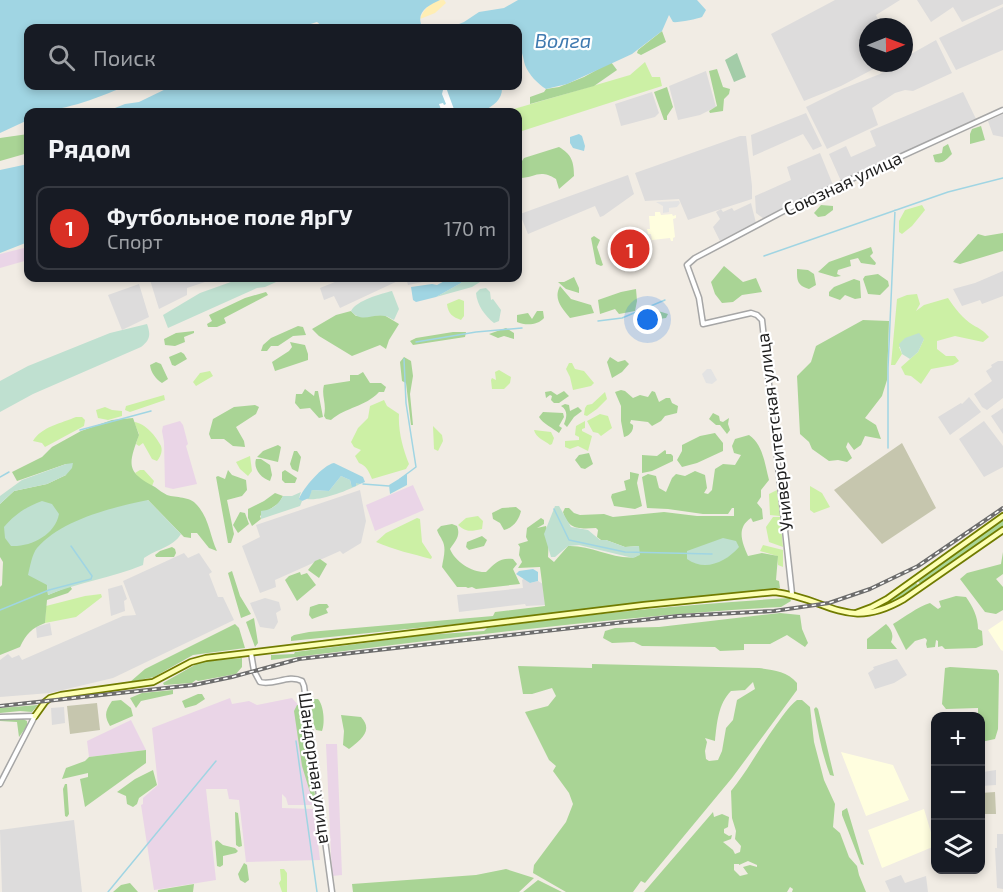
<!DOCTYPE html>
<html lang="ru">
<meta charset="utf-8">
<style>
body{margin:0;font-family:"Exo 2",sans-serif;background:#242831;color:#f1f3f6}
.controls{position:absolute;right:18px;bottom:18px;display:grid;overflow:hidden;border-radius:12px;box-shadow:0 3px 9px #0003}
.controls button{width:54px;height:54px;display:grid;place-items:center;padding:0;border:0;border-bottom:2px solid #363941;background:#171b24;color:#f1f3f6;font:30px sans-serif}
.compass{position:absolute;left:859px;top:18px;width:54px;height:54px;border-radius:50%;background:#171b24;box-shadow:0 3px 9px #0003;rotate:89deg}
.you{position:absolute;left:648px;top:320px;width:21px;height:21px;margin:-15px;border:4px solid #fff;border-radius:50%;background:#1a73e8;box-shadow:0 0 0 9px #1a73e833}
.badge{display:grid;place-items:center;width:39px;height:39px;border-radius:50%;background:#d93025;color:#fff;font-size:20px;font-weight:700}
.pin{position:absolute;translate:-50% -50%;border:3px solid #fff;box-shadow:0 2px 6px #0006}
.list{margin:0;padding:0;list-style:none}
h2{display:flex;justify-content:space-between;align-items:center;height:78px;margin:0;padding:0 24px;font-size:26px}
h2 small{font-size:20px;font-weight:400;color:#9ea1a6}
.list li{display:grid;grid-template-columns:39px 1fr auto;gap:18px;align-items:center;box-sizing:border-box;height:84px;margin:0 12px 12px;padding:0 12px;border:2px solid #363941;border-radius:12px}
.list b{display:block;font-size:22px;white-space:nowrap}
.list p{margin:0;font-size:20px;white-space:nowrap;color:#9ea1a6}
.list em{font-size:20px;font-style:normal;color:#9ea1a6}
.icon{flex:none;width:33px;height:33px;fill:none;stroke:currentColor;stroke-width:2;stroke-linecap:round;stroke-linejoin:round}
.map{position:relative;flex:none;width:1003px;height:892px;overflow:hidden}
.search{position:absolute;background:#171b24;box-shadow:0 3px 9px #0003;left:24px;top:24px;width:498px;height:66px;display:flex;align-items:center;gap:15px;box-sizing:border-box;padding:0 21px;border-radius:12px;color:#9ea1a6;font-size:22px}
.panel{position:absolute;background:#171b24;box-shadow:0 3px 9px #0003;left:24px;top:108px;width:498px;height:174px;border-radius:12px}
.map>svg:first-child{display:block}
.residential{fill:#dddcdc}
.industrial{fill:#ead5e7}
.education{fill:#fffedf}
.construction{fill:#c6c6ae}
.grass{fill:#ccf0a5}
.forest{fill:#a9d495;fill-rule:evenodd}
.wetland{fill:#bfe0d0}
.sand{fill:#ffeeb4}
.cemetery{fill:#a3cca8}
.pitch{fill:#7ae7ba}
.parking{fill:#e3e3e3}
.water{fill:#a0d5e3}
.pier{fill:#fff}
.lines{fill:none;stroke-linecap:round;stroke-linejoin:round}
.stream{stroke:#a0d5e3;stroke-width:1.5}
.tertiary-casing{stroke:#a6a6a6;stroke-width:7}
.secondary-casing{stroke:#717c00;stroke-width:8}
.tertiary{stroke:#fff;stroke-width:4}
.secondary{stroke:#fdffb4;stroke-width:4.5}
.rail-casing{stroke:#6d6d6d;stroke-width:4}
.rail{stroke:#fff;stroke-width:1.5;stroke-dasharray:4.5;stroke-linecap:butt}
.labels{text-anchor:middle;stroke-width:4.5;stroke-linejoin:round;paint-order:stroke}
.street-label{font-size:18px;fill:#1f1f1f;stroke:#fff}
.water-label{font-size:20px;font-style:italic;fill:#3f7ab0;stroke:#fff}
</style>
<div class="map">
<svg width="1003" height="892" viewBox="0 0 1003 892">
<rect width="100%" height="100%" fill="#f1ece4"/>
<!-- residential -->
<path class="residential" d="M835 0H900L876 15 881 27H868V63H885L841 86 804 101 771 34Z
M917 0H1003V4L962 22 953 7 931 22Z
M1003 7V50L956 70 939 38Z
M936 40 952 73 913 91 905 90 895 93 872 108 878 125 827 149 806 107 842 89 880 74 897 63H904V58Z
M706 71 716 107 700 115 678 120 669 86Z
M652 92 659 113 655 117 621 126 615 104Z
M963 92 977 121 841 181 829 154 846 146 851 157 876 146 870 131Z
M806 113 822 146 813 150 803 134 753 156 751 135Z
M1003 114V137L993 135 988 121Z
M740 136H746L752 186V199L721 209 723 212 732 208 734 211 751 203 756 223 720 241 713 227 720 219 716 212 721 209 688 220 679 199 645 201 635 173Z
M820 153 833 185 764 219 756 213 755 196 791 180 787 167Z
M628 175 634 194 603 216 600 217 595 206 528 234 520 214Z
M1003 271V296L982 304 980 300 962 306 953 289 975 283Z
M155 278H217L187 288V295L159 309 150 280Z
M345 278H399L400 280 340 308 334 296 324 300 320 288Z
M406 278H442L408 285Z
M139 284 149 317 122 330 108 295Z
M998 361H1003V398L987 410 982 407 974 394 992 381 986 371 992 367 991 365Z
M969 397 981 412 950 435 938 417 961 403 962 404Z
M1003 408V434L991 416Z
M984 421 1003 446V467L984 477 959 439Z
M360 490 366 521 361 543 343 554 340 551 275 580 276 587 260 593 242 546 260 537 256 525Z
M184 553 188 558 199 553 212 572 209 574 218 597H223L234 620 113 678 50 693 0 697V660L8 654 12 658 19 655 22 660 123 616 136 615 123 581Z
M525 578 530 583 538 581 543 584 545 605 526 606 525 604 459 612 457 595 523 588 522 580Z
M122 585 127 599 124 601 125 611 111 616 108 589Z
M265 598 279 602 281 610 276 613 278 622 274 629 260 627 250 603Z
M50 623 52 635 37 638 36 627Z
M897 659 907 675 894 683 875 689 868 673 874 669 873 667Z
M64 707 65 723 52 725 51 708Z
M980 770 983 772 996 770V785L981 786Z
M74 820 82 892H2L0 830Z
M997 834H1003V889L997 888 995 848H997Z
M901 875 905 883 926 876 928 892H890L885 881Z"/>
<!-- industrial -->
<path class="industrial" d="M28 247V260L0 268V254Z
M180 421 183 425 188 444 186 446 197 484 173 489 165 487 164 442 162 431 163 426Z
M413 485 424 510 375 531 366 505Z
M230 698 232 704 249 701 257 705 292 698 300 707 314 805H288L286 798 282 794V808L314 809 320 860 246 862 239 800 229 799 227 789H206L216 880 154 890 141 805 143 804V798L158 785 152 728Z
M131 720 146 750 89 757 87 741Z
M326 744H337L342 875 332 876Z"/>
<!-- education -->
<path class="education" d="M655 212H660L661 215 672 214 673 216 676 215V218L673 219 675 237 673 238V241H671L670 238 652 240 651 234H648L647 229H650L649 216H655Z
M1003 620V651L1001 650 988 630Z
M841 752 893 765 909 800 866 816Z
M924 809 935 846 882 868 868 830Z"/>
<!-- construction -->
<path class="construction" d="M902 443 936 508 882 544 834 490Z
M97 703 100 730 70 734 67 706Z
M995 792 996 814H981V793Z"/>
<!-- grass -->
<path class="grass" d="M645 62 652 77H660L662 86 522 131 518 112H515L514 109 630 75Z
M922 205 925 210 912 226 902 234 899 232V221L905 210Z
M917 294 920 304 916 311 924 305 948 298C954 307 963 319 973 325 980 329 983 330 989 337L983 342 955 336 937 341V349L946 356H955L959 361 953 365 931 369 921 384 911 376 905 375 901 367 918 352 924 339 899 347 902 354 895 365H891L897 299 907 295Z
M459 299 464 301V316L461 320C453 317 448 314 447 304Z
M569 363H572L575 369 584 371 594 383 591 386 573 390 570 377 566 369Z
M499 370 511 377 510 383 504 389H492L491 380 492 378 496 380 495 372Z
M210 371 213 376 196 386 193 382 200 373Z
M605 392 607 399 597 409 587 416 584 415 585 408 587 405 592 404Z
M164 395 165 400 130 412 125 410 126 406Z
M384 400 387 406 399 414C398 431 403 449 409 464L406 469 372 479C369 472 367 466 359 463L355 456 361 450 354 447 351 442 358 428 368 418 370 406Z
M105 407 112 410 122 411V416L108 420 98 418 96 410Z
M600 414 608 416 612 428 601 436 598 433 593 432 587 421Z
M76 417H82L85 420 84 426 45 447 42 443 33 441C41 427 62 423 76 417Z
M585 421V428L582 429V431L592 436 588 451 578 446 570 449 565 447V441L579 440V437L575 435 576 426Z
M134 422C145 423 156 436 161 446 163 452 160 457 157 461L152 459 143 443 139 446 136 444 139 434Z
M433 426 442 435 443 441 438 451 434 449Z
M534 430 551 432 554 438 552 444 550 445C544 440 536 438 534 430Z
M250 456 252 471 248 476 240 469 236 462Z
M140 470H144L154 481 152 486 141 481 135 473Z
M810 486 822 493 830 507 814 513 810 510Z
M777 490 780 516 770 515 769 494Z
M478 516 483 521 482 529C471 531 467 533 458 525L466 518Z
M773 517H780L783 547 769 542 766 527Z
M417 518 420 519 422 542 432 557 431 559C413 554 394 550 376 542L386 533Z
M763 545 783 550V567L778 565 777 556 760 551Z
M101 594 102 597 76 617 45 623 46 606 85 596Z
M280 869H284L287 873V892H282L279 883 281 880Z"/>
<!-- forest -->
<path class="forest" d="M662 31 666 42 641 55 637 53 638 50Z
M611 62 617 70 594 86 530 104V97L544 92 546 89 559 87 584 77Z
M717 69 723 87 730 89 729 94 724 99 723 111 710 113 709 111 717 106 709 71Z
M667 87 673 107 667 116V120H664L654 92Z
M981 126 985 140 970 144V134L972 129Z
M28 134V153L0 161V138Z
M948 144 952 154C947 159 943 164 935 162L933 155 942 153 943 147Z
M559 147C571 154 574 161 574 176L559 189 556 179C538 168 535 179 518 178V167L524 158Z
M821 205 833 206V210L825 216 818 217 814 213Z
M1003 233V251L960 264 953 262 978 234 985 236Z
M594 236 600 240 597 247 603 265 601 266 596 264 591 238Z
M871 247 873 253 870 256 876 263 875 265 861 263 858 258 850 260 851 266 838 270 837 274 841 276 835 277 818 272 829 262Z
M724 266 743 282 756 278 762 292 742 295 733 302 722 303 715 294 711 282Z
M797 269 808 270 814 274 816 285 809 289C797 285 797 281 797 269Z
M878 274 888 281 889 286 880 295 868 294 863 279 865 276Z
M574 277 579 288V293L566 289 558 282H564Z
M854 279 860 281 861 298 855 299 845 295 840 300 829 296V292L834 287Z
M560 286 571 299 591 305 594 313 570 318C562 308 553 299 560 286Z
M636 289 637 301 635 311 619 314 615 309 600 314 598 300 621 292Z
M266 292 268 295 224 318 226 323 217 327H208L207 324 212 321 209 315 245 298Z
M655 310 668 314 666 318 645 321 642 315Z
M351 311 356 316 384 315 399 324 389 340 386 349 380 345 352 356 319 336 312 329 336 315Z
M537 311H543L544 318C538 325 526 326 517 322V315L528 313 532 319Z
M863 320 889 321 887 380 882 396 865 418 876 425 881 439 865 436 861 445 854 450 848 442 846 447 852 458 847 462 838 460 829 461 812 449 809 442 800 434 797 376 811 362 816 346Z
M298 326 303 327 306 335 293 336 278 346H271L267 351H261L263 345 271 338Z
M506 328 514 333V339L504 336 498 338 489 334Z
M194 331V333L184 337 185 342 175 346 165 345 164 339 176 333Z
M453 332H466L465 337 413 345 410 341 416 338Z
M290 342 305 345 308 354V360L275 371 272 362 289 351 292 347Z
M181 352 184 354 187 359 175 366 172 365 169 357Z
M404 357 411 361 413 376 410 394 413 425H411L406 383 402 381 400 362Z
M610 357 618 362 625 360 629 364 622 372 612 378 607 362Z
M156 362 161 364 168 379 162 383C156 379 151 373 150 365Z
M363 372 370 383H381L386 387 384 392H379C365 407 346 407 331 420L326 419 324 416C327 403 321 396 324 385L350 381V375H358Z
M305 389 314 396 315 391H318L323 417 319 418 310 408 300 409 295 403 296 394H302Z
M621 390 625 391 633 398 640 395 648 397 652 391 655 392 659 402 666 398H670L672 403 678 406 677 413 665 416 661 421 652 426 648 422 631 420 630 423 633 425C634 431 629 436 624 437L621 421V406L615 392Z
M551 391 557 395 564 391 569 396 559 403H554L551 400 552 396 550 395 546 398 545 392Z
M565 404 569 405 570 411 578 407 582 411 574 417 567 427 564 424C567 417 568 410 561 406Z
M255 405 259 407 256 414 236 427 244 441 245 447 233 446 224 439H211L209 434 213 419 234 407Z
M543 412 563 413 564 417 559 426 562 428 559 433C553 428 543 424 539 417Z
M713 413 719 416 720 421 723 422 729 418 728 424 730 430 727 434 720 425H716L709 419Z
M133 418 139 435C128 465 126 472 155 487 159 490 163 493 167 495 176 498 190 496 197 505 209 518 210 536 217 551L209 548 197 533H191V538L184 537 148 500 47 585 48 595 70 586 72 589 68 593 47 600 45 623C32 628 26 634 20 647L0 655V587L2 585 3 562 0 557V504L14 491 47 484 66 475V464L17 481 12 472 42 457 52 447 81 431 112 420Z
M715 433 723 443V451L697 463 682 467 677 460 682 451V445L700 436Z
M749 435C763 444 765 465 769 480L761 490V497L757 503 762 509 763 519 753 522 751 518C736 528 742 542 748 556L762 553 778 556 776 580 779 581 780 588 495 620 291 641V637L294 635 309 632 493 616 495 612 545 606 540 567 518 568 522 562 519 555 520 547 518 544 528 541 526 537 527 528 541 518 544 520V524L537 528 546 526 549 536 548 557 554 562 568 546C591 545 614 560 636 557L639 546 625 547 606 540H601L597 537 598 530 596 528C580 529 568 530 563 512L565 508H569L574 513 580 515 604 514 613 517 664 512 697 516H734V508H732L728 514H703L668 509 647 508 642 477 648 474 656 476 659 488 666 492 672 478 676 474 685 476 695 471 705 475 707 488 704 493 708 494 712 490 715 469 723 464 735 465 741 455 734 453 732 446 735 439Z
M278 445 281 447 278 462 257 457 263 451Z
M665 450 666 451V454H671L673 456V461L652 471 642 473V455L657 456Z
M294 451H297L301 457 298 472 292 469 290 464Z
M589 453 593 464 585 469 581 468 575 460 579 455Z
M256 459H261L270 465 272 475 270 481C261 478 253 469 256 459Z
M228 470 232 475 246 480 247 490 242 496 227 500 234 534 231 543H228L216 477 218 476 225 479Z
M285 470 297 478 295 483H285L282 480V472Z
M630 472 639 474 637 483 642 506 635 509 614 506 611 497 612 494 626 490 624 481 630 479Z
M275 493 283 496 279 503 260 516 261 519 252 526 248 518V509L264 501Z
M516 507 521 511C519 520 513 528 504 530L500 523 493 519 492 513 502 508Z
M240 512 245 513 249 524 238 533 233 525Z
M1003 519V528L921 585 917 580Z
M452 524 457 526C461 536 455 541 450 549 455 562 473 573 486 572 494 564 500 557 513 559L517 564 513 569 520 584 476 589 472 587 468 588 466 587H457L442 567C443 559 447 548 442 540 441 537 438 534 437 530L441 526Z
M482 536 487 540 484 546 469 550 466 547 467 542Z
M172 547 175 549 176 553 174 557H156L155 555 160 551Z
M1003 552V574L996 579 1003 587V610L996 614 985 612 960 579 967 573 1001 564Z
M320 559 327 564 319 578 308 570 315 561Z
M232 571 240 596 251 614 241 618 228 573Z
M300 572 301 575 307 573 316 585 297 601 285 580 289 576Z
M915 581 919 587 893 603 890 602V599Z
M956 596 966 597C973 607 978 617 978 629L982 631 983 645 976 648 945 649 942 646 938 647V641L936 640 935 647 927 648 926 644 927 640 925 638 915 641 906 650 893 624C905 617 917 607 930 603L938 609 941 607 939 601Z
M790 598 791 601 781 607C610 616 440 640 271 660V655L294 654 295 652 426 635 484 631 487 628C588 614 689 604 790 598Z
M319 604H327L329 607 326 609 328 613 312 619 309 615 310 607Z
M780 613 800 615 802 629 808 643 805 647 787 635 770 644H744V650L720 651 715 647 642 646 634 642 612 643 603 638 605 631 615 628 659 627Z
M254 618 258 643 255 647 246 622Z
M235 624 239 628 245 648 193 655 154 677 130 682 145 669Z
M886 624C892 630 894 635 891 642L897 649H867V639Z
M242 658V667L236 674 198 681 196 680 192 683 164 685 163 683 200 662Z
M592 664 759 668C773 670 787 671 797 683V690L732 778 645 883 641 881 633 892H566L533 873 534 865 566 822 573 804 569 793 553 771 556 766 549 760 525 712 548 706 556 696 552 688 532 694H523L518 666 592 668ZM753 682 755 689 737 700 733 720 726 728 722 751 718 760 709 761 706 759 705 751 707 742 705 738 715 741C717 723 718 704 731 691L745 690Z
M950 667 997 670 999 674 998 729 995 739 981 742 980 716H944L978 714V708L946 709 942 704 945 668Z
M173 690V694L141 701 136 708 130 698 142 693Z
M198 694H202L205 699 196 705 185 708 182 701Z
M314 699H318C324 706 325 723 322 731L316 730 314 725 310 703Z
M121 700 131 708 133 716 110 726C104 716 105 711 112 701Z
M797 700H802L810 707 814 742 824 780 835 804 833 827 840 833 849 857 857 866 859 875 866 892H792L793 889 790 887 787 892H644L713 812 714 817 722 814 729 817 728 827 724 829V833L729 836 732 835 731 839 723 842 733 850 735 854 740 852 741 846 735 839 736 831 732 818 731 791C748 770 760 747 776 725 782 717 788 707 797 700ZM748 861 757 865V867L750 865 743 867 748 874 740 876 734 870V864H739V865Z
M38 705 32 712 20 711 0 713V708Z
M297 705H303L304 710 316 803 313 802 302 766 294 711Z
M816 707 818 709 834 776 830 775C822 754 818 732 814 709Z
M341 715 361 717C374 731 360 740 349 749L343 745 344 731Z
M0 719H23L27 721V726L19 737 17 722 0 721Z
M146 750V763L85 807 80 779 88 777V773L62 779 66 768 85 761 89 757Z
M153 770 157 785 139 798 137 804 133 807 127 804 126 796 117 792 135 779Z
M65 784H67L69 814 67 817 65 816 63 789Z
M847 808 864 865 861 864 842 815V811Z
M235 812 238 813 242 846 239 847 236 845Z
M217 840 223 845 235 848 238 851 236 853 223 856V865L220 867 217 866 215 842Z
M244 863 247 865 249 880 245 883 240 880 238 874Z
M506 869 534 878 519 892H353L352 884 476 875Z
M538 880 562 892H523Z
M130 883 138 892H113L121 885Z
M194 884 193 892H158V890Z"/>
<!-- wetland -->
<path class="wetland" d="M242 278H285L265 287 257 288 168 328 163 315 200 293Z
M457 278H477L480 282 472 287 436 297 461 283V280Z
M486 288 490 292 491 300 493 299 501 310 499 321 494 323C485 316 477 305 476 293L480 289Z
M392 291 399 309 394 320C391 319 388 316 385 316 372 313 362 324 351 311 357 300 381 294 392 291Z
M147 324C151 335 150 340 141 347L33 394 0 412V381L28 366 110 333Z
M919 333 924 339 918 352 910 359 902 354 899 344 905 338Z
M73 463 72 468 66 475 47 484 14 491 0 504V496L22 480 66 464Z
M341 476 350 480 351 484 356 482 360 484C347 491 321 501 307 499L312 490 329 491Z
M301 492 299 498 302 501 300 506 261 519V511C272 510 278 505 283 496H292Z
M148 500 181 534C173 547 157 549 144 558L143 565C112 578 79 582 48 595L47 585 28 575C30 567 32 554 37 548 61 520 113 507 148 500Z
M42 501 52 504 59 514C55 535 31 547 11 546L5 538 4 527C15 514 26 507 42 501Z
M555 506H559L571 527 588 530 600 540H606L625 547 639 546 640 555 633 558 579 545 568 546 555 557H551L544 534Z
M723 538 736 541 739 547C726 562 705 572 687 559V551Z"/>
<!-- sand -->
<path class="sand" d="M444 0 446 3 435 13 420 19C424 8 432 0 444 0Z"/>
<!-- cemetery -->
<path class="cemetery" d="M737 53 746 77 734 82 725 60Z"/>
<!-- pitch -->
<path class="pitch" d="M629 227 637 232 640 262 639 267C634 272 628 272 624 266L620 236 621 231Z"/>
<!-- parking -->
<path class="parking" d="M679 201 680 203 677 207 669 208V212L663 213V206L656 202Z
M707 369H711L717 380 712 384 706 383 702 374Z"/>
<!-- water -->
<path class="water" d="M0 0H440C429 5 417 11 421 24L432 27 454 26 464 22 479 12 504 8 518 0H697L706 10 702 17C697 19 677 23 673 22L669 15 662 31 632 54 567 84 546 89C538 84 529 75 525 65 523 58 523 52 518 46V28H324L317 22 298 28H28V86H126C95 99 62 112 28 112V120L0 133Z
M172 86H502C503 100 494 105 482 112H105L125 104 139 102Z
M579 134 582 136 585 146 584 151 573 148 570 143V137Z
M28 164V242L0 253V170Z
M450 278H457L461 280V283L436 297 416 302 413 300 411 287 432 284 437 285Z
M334 463 363 477 365 482 360 484 356 483V486L352 487 350 480 341 476 329 491 312 490 309 498 302 501 299 499C303 488 323 465 334 463Z
M407 474V485L390 494 389 485Z
M533 569 538 572V581L530 583 516 574 519 571Z"/>
<!-- pier -->
<path class="pier" d="M443 90H447L448 93 455 112H442L439 104 443 103 444 105 446 104 442 94Z"/>
<g class="lines">
<!-- stream -->
<path class="stream" d="M764 256 948 192 1003 178
M598 321 622 318 665 300
M416 342 476 332 522 328
M80 430 151 411
M888 448V368L895 210
M0 477 9 472
M400 479 416 467 406 403 404 359
M363 484 389 486
M554 509 569 540 625 552 712 554
M0 610 49 590 91 579 92 576 71 546
M296 741 317 892
M108 892 216 761"/>
<!-- tertiary casing -->
<g class="tertiary-casing">
<path id="tertiary" d="M792 594 762 320 757 315 751 313 703 324 699 298 687 265 695 258 799 203 1003 110
M251 653 254 671 260 682C274 686 288 674 302 681L304 686 332 892
M0 717 35 716 0 784"/>
</g>
<!-- secondary casing -->
<g class="secondary-casing">
<path id="secondary" d="M856 613 872 607 887 599 1003 516
M35 716 45 702 50 698 61 695 153 682 191 662 206 658 644 605 775 592C830 599 847 632 904 599L1003 530"/>
</g>
<!-- tertiary -->
<use href="#tertiary" class="tertiary"/>
<!-- secondary -->
<use href="#secondary" class="secondary"/>
<!-- rail casing -->
<g class="rail-casing">
<path id="rail" d="M0 706 194 685 232 677 299 659 678 616 774 611 829 603 870 589 918 566 1003 508"/>
</g>
<!-- rail -->
<use href="#rail" class="rail"/>
</g>
<g class="labels">
<!-- street labels -->
<g class="street-label">
<text transform="translate(843 184) rotate(-25)" y="6">Союзная улица</text>
<text transform="translate(775 432) rotate(-97)" y="6">Университетская улица</text>
<text transform="translate(315 768) rotate(82)" y="6">Шандорная улица</text>
</g>
<!-- water labels -->
<g class="water-label">
<text x="563" y="48">Волга</text>
</g>
</g>
</svg>
<div class="controls">
<button>+</button>
<button>−</button>
<button><svg class="icon" aria-label="layers" viewBox="0 0 24 24"><path d="M12 4l9 5-9 5-9-5zM3 14l9 5 9-5"/></svg></button>
</div>
<svg class="compass" viewBox="-18 -18 36 36"><path d="M0-13l5 13h-10z" fill="#e53935"/><path d="M0 13l5-13h-10z" fill="#9ea1a6"/></svg>
<div class="you"></div>
<div class="pin badge" style="left:630px;top:249px">1</div>
<div class="search"><svg class="icon" aria-label="search" viewBox="0 0 24 24"><circle cx="10" cy="10" r="6"/><path d="M15 15l6 6"/></svg>Поиск</div>
<section class="panel">
<h2>Рядом<small></small></h2>
<ul class="list">
<li><span class="badge">1</span><div><b>Футбольное поле ЯрГУ</b><p>Спорт</p></div><em>170 m</em></li>
</ul>
</section>
</div>
